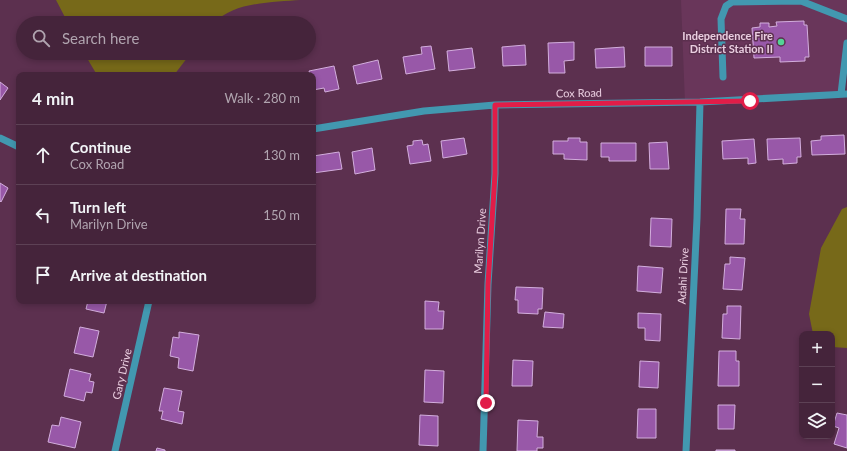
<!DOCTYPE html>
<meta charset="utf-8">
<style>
body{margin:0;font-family:Lato,sans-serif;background:#4f3046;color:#f1f3f6}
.controls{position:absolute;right:12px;bottom:12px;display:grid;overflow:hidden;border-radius:8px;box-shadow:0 2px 6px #0003}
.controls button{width:36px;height:36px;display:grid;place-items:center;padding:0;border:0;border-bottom:1px solid #5d4155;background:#45243b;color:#f1f3f6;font:20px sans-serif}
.stop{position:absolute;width:12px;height:12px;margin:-9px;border:3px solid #e11d48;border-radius:50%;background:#fff}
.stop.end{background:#e11d48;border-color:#fff;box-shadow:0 1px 4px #0008}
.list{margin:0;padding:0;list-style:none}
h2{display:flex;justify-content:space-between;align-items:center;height:52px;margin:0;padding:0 16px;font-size:17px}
h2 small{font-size:13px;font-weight:400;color:#b0a4af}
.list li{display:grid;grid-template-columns:26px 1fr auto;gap:12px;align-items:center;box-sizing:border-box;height:60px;padding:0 16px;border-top:1px solid #5d4155}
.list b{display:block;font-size:15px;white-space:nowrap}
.list p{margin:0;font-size:13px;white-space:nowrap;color:#b0a4af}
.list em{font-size:13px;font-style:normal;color:#b0a4af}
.icon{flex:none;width:22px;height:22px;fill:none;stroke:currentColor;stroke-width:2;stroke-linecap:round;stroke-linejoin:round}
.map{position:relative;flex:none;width:847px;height:451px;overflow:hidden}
.search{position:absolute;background:#45243b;box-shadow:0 2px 6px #0003;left:16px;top:16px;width:300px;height:44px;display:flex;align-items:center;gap:10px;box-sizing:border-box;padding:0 14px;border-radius:22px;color:#b0a4af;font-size:15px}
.panel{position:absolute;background:#45243b;box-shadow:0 2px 6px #0003;left:16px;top:72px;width:300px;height:232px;border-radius:8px}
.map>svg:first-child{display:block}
.built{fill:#69365a}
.green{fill:#776919}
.building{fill:#9858a8;stroke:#d3aedd}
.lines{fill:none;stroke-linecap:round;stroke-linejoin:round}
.minor{stroke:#4298b0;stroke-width:7}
.route{stroke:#e11d48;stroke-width:5}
.poi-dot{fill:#54d396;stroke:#5c304f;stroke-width:1.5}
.labels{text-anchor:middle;stroke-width:3;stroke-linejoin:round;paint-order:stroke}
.poi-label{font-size:11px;font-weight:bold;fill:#eacee0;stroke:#5c304f;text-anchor:end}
.street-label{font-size:11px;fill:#eacee0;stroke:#5c304f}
</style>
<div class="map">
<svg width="847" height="451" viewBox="0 0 847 451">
<rect width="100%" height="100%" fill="#5c304f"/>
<!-- built -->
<path class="built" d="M681 0H847V43L841 94 685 103Z"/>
<!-- green -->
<path class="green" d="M56 0H300C275 2 232 2 215 23H68Z
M84 53H191L174 75H97Z
M847 207V348L832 347V334H813L809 314 821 248 842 209Z"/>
<!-- building -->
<path class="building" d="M804 21V25H807L809 57H805V61L780 62V57L754 58 752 28 760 27V23H769V27L777 26 776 22Z
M574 42V60L564 61 565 73H549L548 43Z
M525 45 526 65 503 66 502 47Z
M431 46 435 69 406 74 403 57 422 54 421 47Z
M624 47 625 67 596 68 595 49Z
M645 47H672V66H645Z
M472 48 475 68 449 71 447 51Z
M378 60 382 79 357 84 353 66Z
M334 66 339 89 325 92 324 88 313 90V75H310L309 71Z
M0 82 8 88 0 100Z
M844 135 845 154 812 155 811 141 821 140V136Z
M464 138 467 154 443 158 441 141Z
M568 138H580V142H587V160L564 159V154H553V141H568Z
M800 138 801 157H797V163L783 164V159L768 160 767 139Z
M754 139 756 163 748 164V158L723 159 722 141Z
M422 140 423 145 428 144 431 161 410 164 407 146 413 145V141Z
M667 142 669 169H650L649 143Z
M601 143H636V161H609V157H601Z
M372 148 375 170 355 174 352 152Z
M339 152 342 169 313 173V156Z
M0 183 8 188 1 202 0 201Z
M726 209H741L740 219H745L744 244H725Z
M651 218 672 219 671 247 650 246Z
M730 257 745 258 742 290 723 289 725 264H730Z
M638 266 663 268 661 293 637 291Z
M516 287 543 288 542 309H538V314L518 313V300H515Z
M88 301H107L104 313 86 309Z
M425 301 439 302 438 311H444L443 329H425Z
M727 306H741L740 339 722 338 723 314H727Z
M545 312 564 314 563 328 543 327Z
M638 313 661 314 660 341 645 340V328H638Z
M80 327 99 331 93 357 74 353Z
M179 332 199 335 193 371 178 368 179 358 170 356 173 337 179 338Z
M719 351H736V361H739V386H718Z
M513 360 533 361 532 386H512Z
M640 361 659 362 658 388 639 387Z
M70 369 91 374 89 381 94 382 92 393 86 392 84 401 64 396Z
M425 370 444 371 443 403 424 402Z
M164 388 182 391 178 411 184 412 182 424 161 419 163 411H159Z
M718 405H735L734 429H718Z
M638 409H656V438H637Z
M837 413 847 415V448L834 444 839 428 833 426Z
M420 415 438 416V446L419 445Z
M61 417 81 422 75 448 48 442 52 425 59 426Z
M518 420 538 421 537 437H543V448H537V451H517Z
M157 448 165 450V451H156Z
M716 450H735V451H716Z"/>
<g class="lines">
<!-- minor -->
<path class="minor" d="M723 77 721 19 726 6 732 2 801 1 847 19
M841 94 847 43
M313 129 424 111 495 105 700 102 847 94
M0 138 19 147
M115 451 149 301
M483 451 488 284 495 174V105
M686 451 697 218 700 102"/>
</g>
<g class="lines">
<!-- route -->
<path class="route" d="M486 403 488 284 495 174V105L750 101"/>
</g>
<!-- markers -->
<circle class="poi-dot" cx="781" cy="42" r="4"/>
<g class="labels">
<!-- poi labels -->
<g class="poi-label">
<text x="773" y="40">Independence Fire<tspan x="773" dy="13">District Station II</tspan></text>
</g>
<!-- street labels -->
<g class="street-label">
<text transform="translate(579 93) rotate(-1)" y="4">Cox Road</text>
<text transform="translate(480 241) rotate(-86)" y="4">Marilyn Drive</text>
<text transform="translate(683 276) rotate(-87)" y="4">Adahi Drive</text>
<text transform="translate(122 374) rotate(-77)" y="4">Gary Drive</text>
</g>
</g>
</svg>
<div class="controls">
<button>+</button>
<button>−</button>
<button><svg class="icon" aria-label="layers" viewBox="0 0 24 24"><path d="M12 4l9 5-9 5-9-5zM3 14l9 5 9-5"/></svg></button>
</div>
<div class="stop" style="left:750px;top:101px"></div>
<div class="stop end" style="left:486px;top:403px"></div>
<div class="search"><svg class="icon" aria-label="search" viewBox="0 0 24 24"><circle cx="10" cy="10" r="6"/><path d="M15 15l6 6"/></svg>Search here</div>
<section class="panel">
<h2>4 min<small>Walk · 280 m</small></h2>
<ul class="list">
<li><svg class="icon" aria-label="ahead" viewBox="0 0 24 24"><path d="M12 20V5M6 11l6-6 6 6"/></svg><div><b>Continue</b><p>Cox Road</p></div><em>130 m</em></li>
<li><svg class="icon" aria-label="left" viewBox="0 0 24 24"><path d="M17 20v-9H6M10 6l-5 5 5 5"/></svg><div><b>Turn left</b><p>Marilyn Drive</p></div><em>150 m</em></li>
<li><svg class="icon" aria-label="arrive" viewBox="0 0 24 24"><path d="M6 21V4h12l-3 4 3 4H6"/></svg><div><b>Arrive at destination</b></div></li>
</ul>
</section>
</div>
